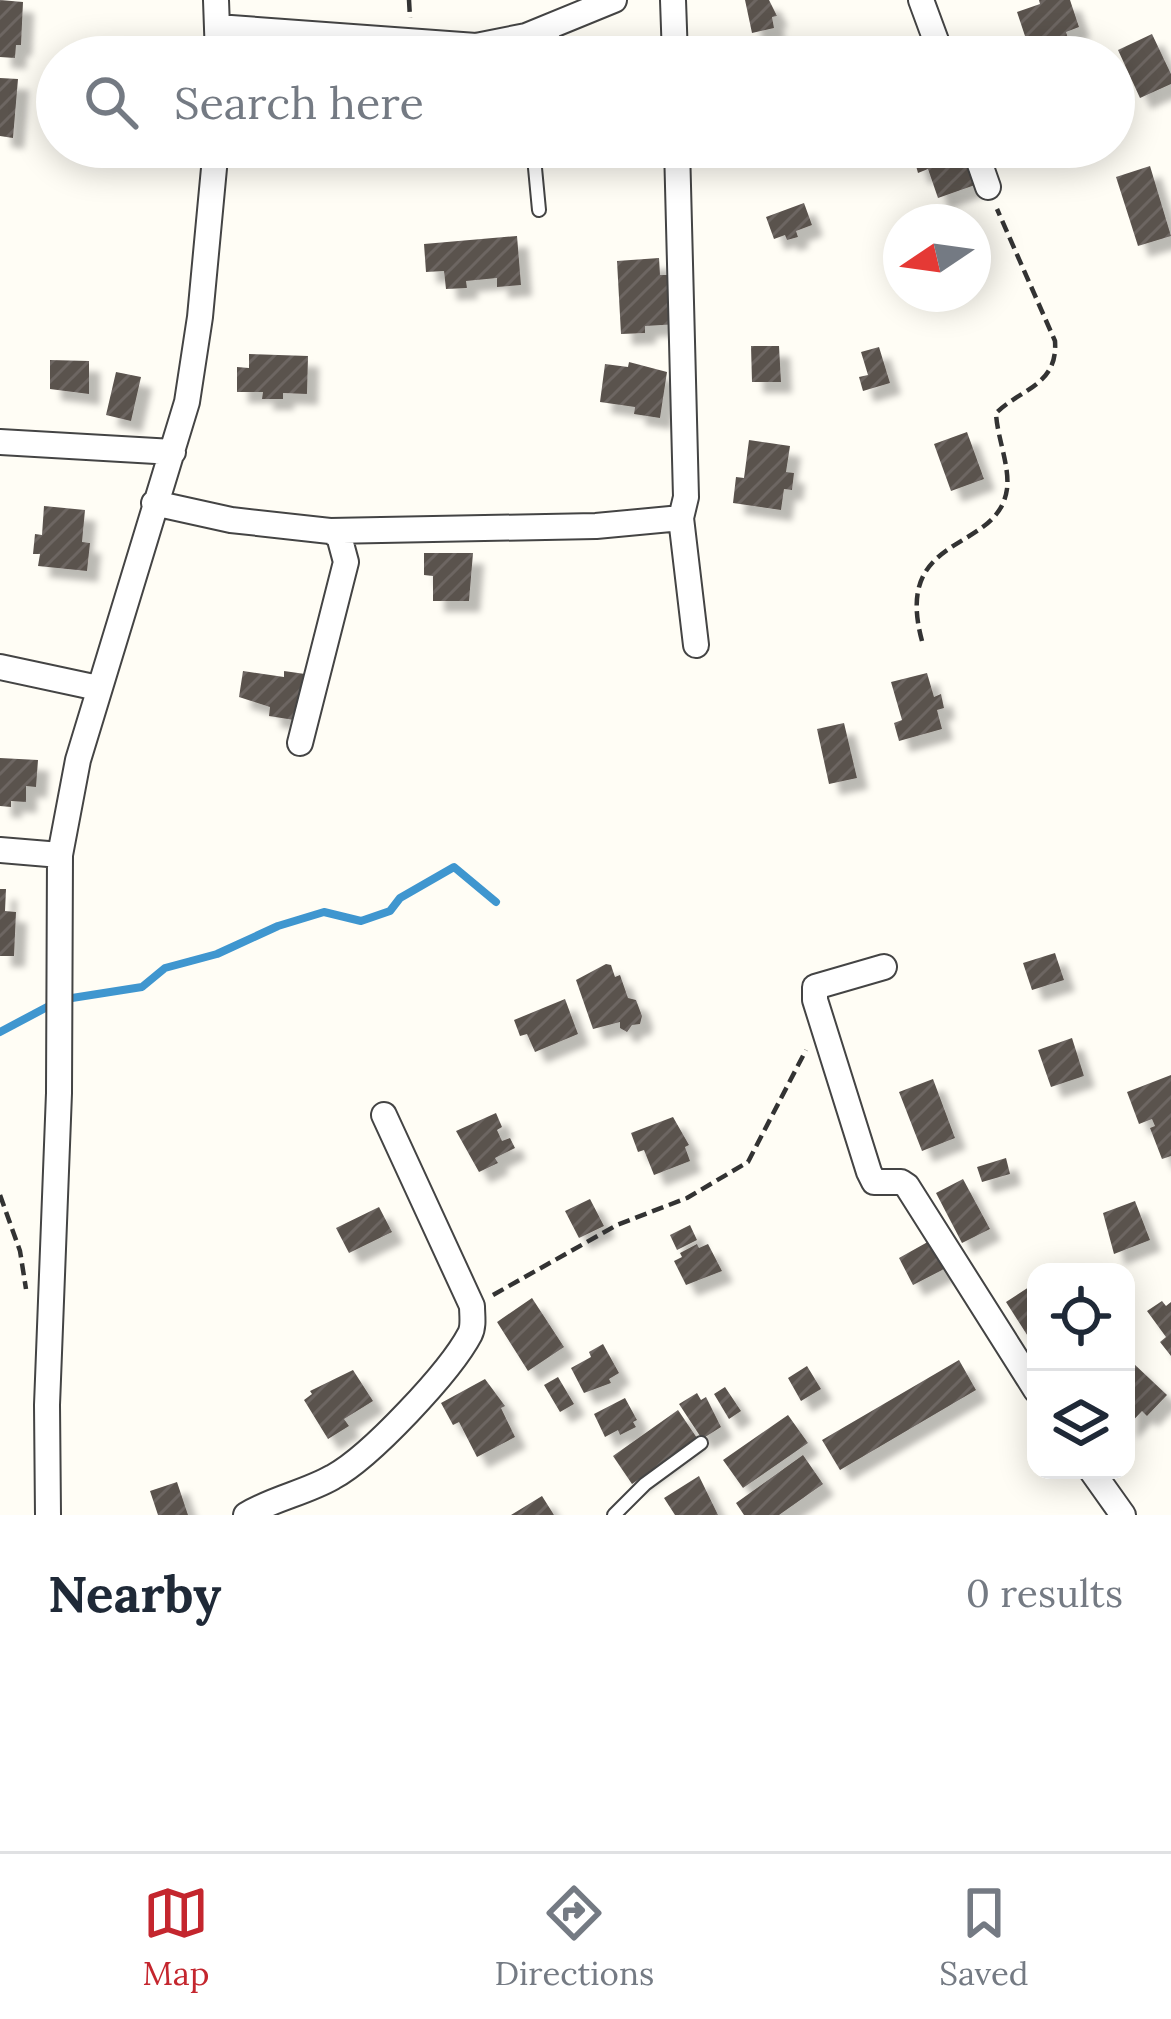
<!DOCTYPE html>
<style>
body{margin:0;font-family:Lora,serif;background:#f2f2f3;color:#1f2937}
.controls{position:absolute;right:36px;bottom:36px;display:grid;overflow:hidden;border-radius:24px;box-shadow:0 6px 30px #0003}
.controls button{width:108px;height:108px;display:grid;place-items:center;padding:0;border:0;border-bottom:3px solid #e0e1e3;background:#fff;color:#1f2937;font:60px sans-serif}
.compass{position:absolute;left:883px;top:204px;width:108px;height:108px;border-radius:50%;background:#fff;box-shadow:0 6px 30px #0003;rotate:257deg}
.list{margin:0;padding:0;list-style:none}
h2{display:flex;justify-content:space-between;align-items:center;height:156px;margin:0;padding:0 48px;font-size:51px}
h2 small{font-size:39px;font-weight:400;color:#747a83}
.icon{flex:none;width:66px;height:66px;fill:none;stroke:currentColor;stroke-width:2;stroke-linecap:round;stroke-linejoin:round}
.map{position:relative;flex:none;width:1171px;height:1515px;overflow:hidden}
.search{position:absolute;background:#fff;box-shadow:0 6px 30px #0003;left:36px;right:36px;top:36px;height:132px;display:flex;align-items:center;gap:30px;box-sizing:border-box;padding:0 42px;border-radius:66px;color:#747a83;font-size:45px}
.sheet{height:336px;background:#fff}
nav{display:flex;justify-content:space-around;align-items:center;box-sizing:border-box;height:168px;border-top:3px solid #e0e1e3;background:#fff;font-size:33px;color:#747a83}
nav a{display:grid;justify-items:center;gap:6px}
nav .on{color:#c4262e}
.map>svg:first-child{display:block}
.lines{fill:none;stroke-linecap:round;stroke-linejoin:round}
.stream{stroke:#3f96cf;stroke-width:8}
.building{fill:url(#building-hatch);filter:url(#shadow)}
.service-casing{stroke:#444;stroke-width:16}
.minor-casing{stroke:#444;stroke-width:28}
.path{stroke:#333;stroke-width:4.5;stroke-dasharray:12 6;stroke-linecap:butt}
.service{stroke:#fff;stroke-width:12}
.minor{stroke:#fff;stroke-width:24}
</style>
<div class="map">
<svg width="1171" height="1515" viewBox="0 0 1171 1515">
<defs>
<pattern id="building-hatch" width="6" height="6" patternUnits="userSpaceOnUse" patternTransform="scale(3)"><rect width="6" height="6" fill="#5a524d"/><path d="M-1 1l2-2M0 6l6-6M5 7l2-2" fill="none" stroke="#6d6662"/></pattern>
<filter id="shadow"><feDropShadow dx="11" dy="11" stdDeviation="3" flood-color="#0004"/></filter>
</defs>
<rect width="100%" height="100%" fill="#fffdf5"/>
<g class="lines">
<!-- stream -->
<path class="stream" d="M72 998 142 987 165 968 217 954 278 926 324 912 361 921 390 911 400 898 454 867 496 902
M0 1032 49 1006"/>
</g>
<!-- building -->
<path class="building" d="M0 0 23 2 21 45H16L15 58 0 57Z
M745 0H769L777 16 772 17 774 28 752 33Z
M1039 0H1070L1079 27 1066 32 1070 44 1056 49 1057 53 1032 57 1017 12 1040 4Z
M1152 34 1171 74V84L1140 98 1118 50Z
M0 78 18 79 13 138 0 136Z
M915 147H975V185L938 198 928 169 918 173 913 155 918 153Z
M1150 166 1171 236 1138 246 1116 177Z
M804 203 812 225 796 231 798 237 787 240 785 235 774 239 766 217Z
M517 236 521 285 497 287V278L466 281 467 288 446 289 444 271 426 272 424 244Z
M659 258 660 275H668L669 302 679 324 645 326V333L621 334 617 261Z
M751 346H779L781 382H752Z
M879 347 890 383 863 391 859 377 868 375 861 352Z
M249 354 308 356 307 394 283 393V399H262L263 392H237V367L249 368Z
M50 360 89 361V394L50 389Z
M629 362 667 372 660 418 634 414 635 407 600 402 605 364 628 367Z
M116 372 141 377 131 421 106 415Z
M967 432 984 479 951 491 934 444Z
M749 440 790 446 786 472 794 473 792 490 784 489 781 510 733 503 736 477 744 478Z
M44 506 85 510 82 542 90 543 87 571 38 566 40 554H33L35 534 42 535Z
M424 553H473L469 601H433V576L424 575Z
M243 671 284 677V671L305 674 299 711H295L294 720 269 716 270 707 239 697Z
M927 673 934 697 941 694 944 708 937 710 942 729 899 741 894 723 902 720 891 682Z
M844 723 857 778 829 784 817 729Z
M0 758 38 760 36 787 26 786V802L11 801V807L0 806Z
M0 889H6L5 911 16 912 14 956H0Z
M1055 953 1064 980 1032 990 1023 963Z
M606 964 611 965 615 977 620 975 628 998 636 1000 642 1016 640 1024 632 1025 627 1032 620 1028V1022L593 1029 576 980Z
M565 999 578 1034 535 1052 527 1034 520 1036 514 1020Z
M1072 1038 1084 1076 1051 1087 1038 1050Z
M1171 1075V1156L1162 1159 1150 1128 1155 1126 1152 1119 1139 1124 1127 1092Z
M933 1079 955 1138 922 1151 899 1092Z
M496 1113 502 1127 497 1130 502 1141 510 1138 515 1148 495 1158 498 1163 479 1172 456 1131Z
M673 1117 689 1145 685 1147 690 1161 654 1175 644 1150 638 1152 631 1133Z
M1006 1158 1010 1174 982 1182 977 1167Z
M963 1179 990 1229 962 1243 936 1193Z
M590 1199 604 1226 579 1238 565 1211Z
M1135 1201 1150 1240 1114 1254 1103 1213Z
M379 1207 392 1232 349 1253 336 1228Z
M690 1225 697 1240 677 1250 670 1235Z
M933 1239 948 1267 913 1285 899 1258Z
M697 1244 699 1248 708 1244 722 1271 686 1285 674 1261 682 1257 680 1253Z
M1029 1287 1036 1298V1338L1031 1341 1006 1302Z
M532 1298 564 1347 528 1371 497 1322Z
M1162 1301 1166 1306 1171 1302V1356L1160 1342 1166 1337 1147 1311Z
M603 1344 619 1373 609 1379 611 1383 584 1393 571 1368 591 1357 589 1352Z
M959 1360 976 1390 840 1470 822 1440Z
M1133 1363 1167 1395 1147 1416 1142 1411 1126 1428V1370Z
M807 1366 821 1389 801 1401 788 1378Z
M353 1370 373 1401 344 1419 349 1426 328 1439 304 1400 312 1394 310 1391Z
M558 1377 574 1404 560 1412 544 1385Z
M485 1379 505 1406 501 1408 515 1437 477 1457 459 1422 453 1425 441 1403Z
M725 1387 741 1411 729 1419 714 1394Z
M697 1393 701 1400 706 1397 721 1427 702 1439 679 1404Z
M625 1398 637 1420 633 1422 636 1427 620 1435 618 1430 605 1437 594 1414Z
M678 1410 697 1438 632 1484 613 1456Z
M788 1415 808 1443 743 1488 723 1460Z
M803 1455 823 1484 779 1515H744L736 1503Z
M699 1476 718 1515H675L664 1498Z
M177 1482 188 1515H158L150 1491Z
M542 1496 554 1515H511Z"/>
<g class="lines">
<!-- service casing -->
<g class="service-casing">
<path id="service" d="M552 26 555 57
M533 147 539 210
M614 1515 645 1484 701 1443"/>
</g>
<!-- minor casing -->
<g class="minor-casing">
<path id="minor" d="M216 0 218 57
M673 0 675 57
M921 0 942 57
M217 27 476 46 526 36 614 0
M974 147 988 187
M0 442 173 452
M154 503 231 520 330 531 339 536 346 562 300 743
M681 518 696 645
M330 531 596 526 681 518 686 497 677 147
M0 667 98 688
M0 850 60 855
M884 967 815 987V1000L869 1172 874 1182H901L907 1186 1036 1390
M1091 1470 1123 1515
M48 1515 47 1405 59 1093 60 855 78 760 187 402 200 317 216 147
M246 1515C274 1498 305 1493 333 1477 370 1457 450 1372 470 1334 474 1326 472 1315 472 1306L384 1115"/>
</g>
<!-- path -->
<path class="path" d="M409 0 410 18
M922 641C892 531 998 554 1007 489 1010 466 997 437 996 413 1022 388 1058 385 1055 341L997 209
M0 1195 20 1251 26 1289
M493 1295 617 1225 687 1198 748 1162 806 1050"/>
<!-- service -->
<use href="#service" class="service"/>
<!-- minor -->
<use href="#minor" class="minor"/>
</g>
</svg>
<div class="controls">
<button><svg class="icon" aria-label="locate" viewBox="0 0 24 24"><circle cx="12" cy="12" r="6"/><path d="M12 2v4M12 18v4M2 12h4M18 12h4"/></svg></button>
<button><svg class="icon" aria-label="layers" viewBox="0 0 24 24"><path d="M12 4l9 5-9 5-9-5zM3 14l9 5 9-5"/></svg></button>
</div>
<svg class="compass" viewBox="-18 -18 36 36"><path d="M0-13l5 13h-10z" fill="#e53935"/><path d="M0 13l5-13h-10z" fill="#747a83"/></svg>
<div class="search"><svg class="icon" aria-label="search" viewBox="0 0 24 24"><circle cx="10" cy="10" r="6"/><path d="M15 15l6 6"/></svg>Search here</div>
</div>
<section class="sheet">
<h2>Nearby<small>0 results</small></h2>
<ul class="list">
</ul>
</section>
<nav>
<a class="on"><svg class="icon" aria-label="map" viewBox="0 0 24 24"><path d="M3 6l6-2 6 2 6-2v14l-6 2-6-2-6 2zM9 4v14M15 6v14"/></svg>Map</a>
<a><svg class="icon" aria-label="directions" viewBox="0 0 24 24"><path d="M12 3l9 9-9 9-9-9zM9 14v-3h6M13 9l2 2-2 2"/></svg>Directions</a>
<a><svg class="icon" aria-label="saved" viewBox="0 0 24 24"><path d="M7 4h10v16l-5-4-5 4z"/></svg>Saved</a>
</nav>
